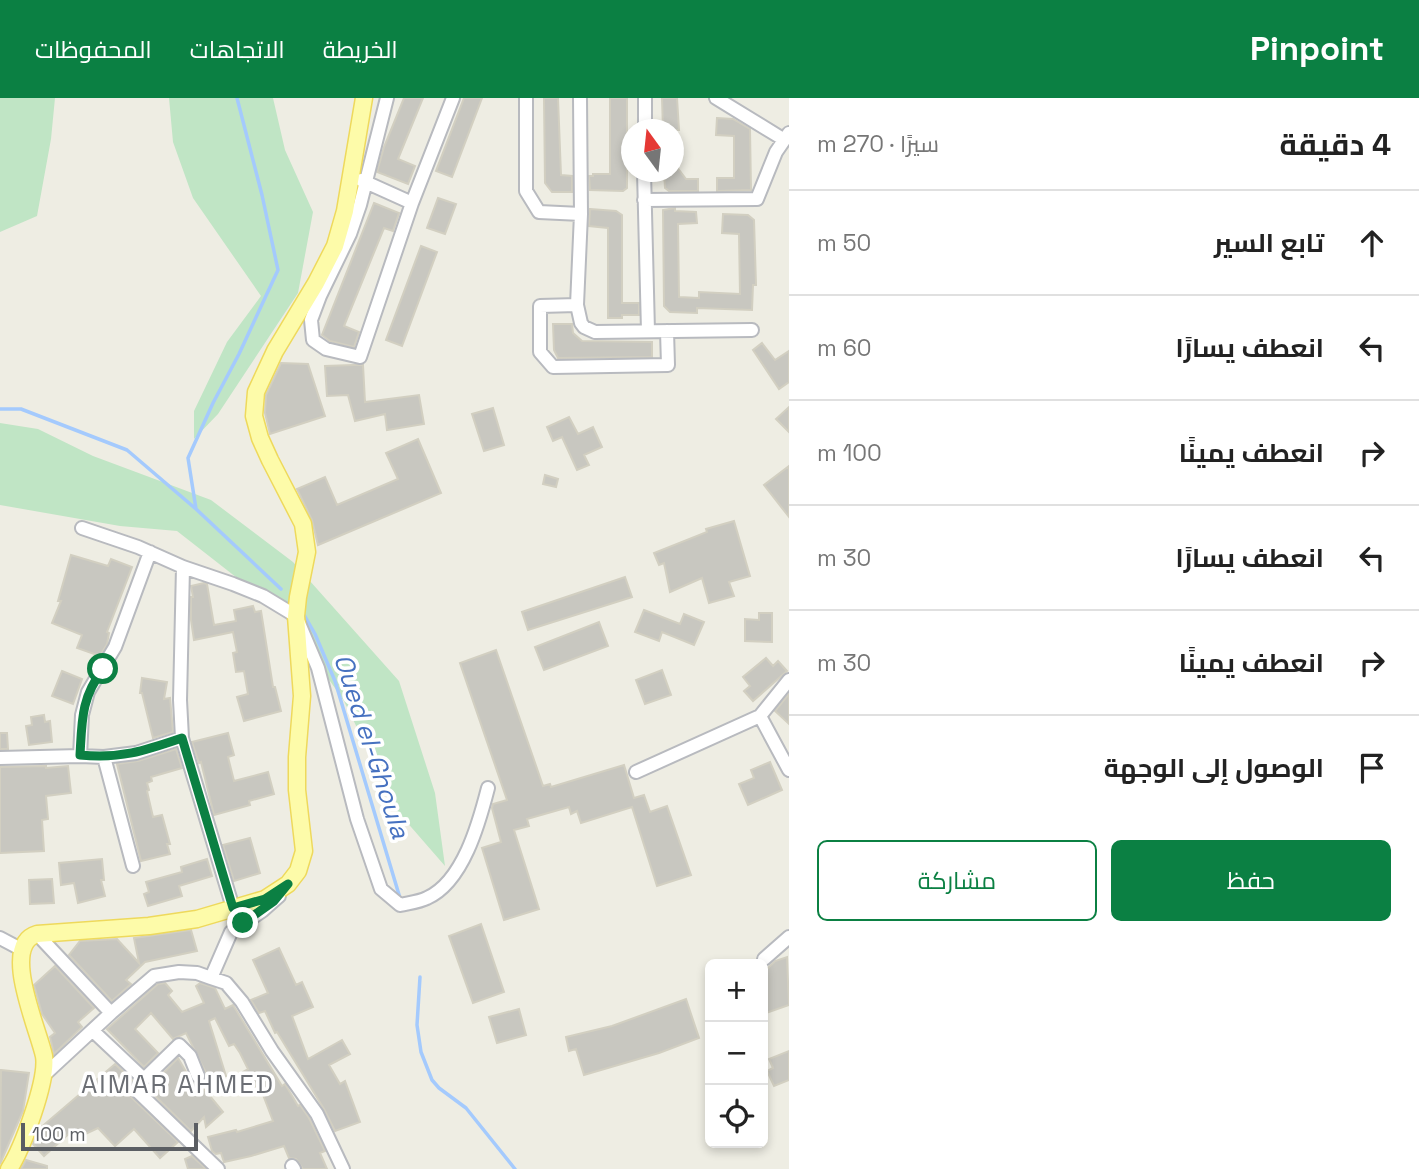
<!DOCTYPE html>
<html lang="ar">
<meta charset="utf-8">
<style>
body{margin:0;font-family:"Space Grotesk",Cairo,sans-serif;background:#f2f2f2;color:#222;direction:rtl}
.controls{position:absolute;right:21px;bottom:21px;display:grid;overflow:hidden;border-radius:10px;box-shadow:0 4px 10px #0003}
.controls button{width:63px;height:63px;display:grid;place-items:center;padding:0;border:0;border-bottom:2px solid #e0e0e0;background:#fff;color:#222;font:35px sans-serif}
.compass{position:absolute;left:621px;top:21px;width:63px;height:63px;border-radius:50%;background:#fff;box-shadow:0 4px 10px #0003;rotate:345deg}
.scale{position:absolute;left:21px;bottom:18px;width:177px;box-sizing:border-box;padding-left:7px;border:4px solid #5b5e63;border-top:0;font-size:19px;line-height:24px;white-space:nowrap;color:#5b5e63;-webkit-text-stroke:5px #fff;paint-order:stroke}
.stop{position:absolute;width:21px;height:21px;margin:-16px;border:5px solid #0b8043;border-radius:50%;background:#fff}
.stop.end{background:#0b8043;border-color:#fff;box-shadow:0 2px 7px #0008}
.list{margin:0;padding:0;list-style:none}
h2{display:flex;justify-content:space-between;align-items:center;height:91px;margin:0;padding:0 28px;font-size:30px}
h2 small{font-size:23px;font-weight:400;color:#767676}
.list li{display:grid;grid-template-columns:46px 1fr auto;gap:21px;align-items:center;box-sizing:border-box;height:105px;padding:0 28px;border-top:2px solid #e0e0e0}
.list b{display:block;font-size:26px;white-space:nowrap}
.list em{font-size:23px;font-style:normal;color:#767676}
.actions{display:flex;gap:14px;padding:21px 28px}
.actions a{flex:1;padding:16px 0;border:2px solid #0b8043;border-radius:10px;text-align:center;font-size:24px;color:#0b8043}
.actions .main{background:#0b8043;color:#fff}
.icon{flex:none;width:38px;height:38px;fill:none;stroke:currentColor;stroke-width:2;stroke-linecap:round;stroke-linejoin:round}
.map{position:relative;flex:none;width:789px;height:1071px;overflow:hidden;direction:ltr}
header{display:flex;align-items:center;gap:42px;box-sizing:border-box;height:98px;padding:0 35px;background:#0b8043;color:#fff}
header strong{font-size:33px}
nav{display:flex;gap:38px;margin-inline-start:auto;font-size:24px}
main{display:flex}
aside{flex:1;background:#fff}
.map>svg:first-child{display:block}
.green{fill:#c0e5c5}
.lines{fill:none;stroke-linecap:round;stroke-linejoin:round}
.stream{stroke:#a4cafd;stroke-width:3.5}
.building{fill:#c8c7c0;stroke:#d2cfc1;stroke-width:2}
.minor-casing{stroke:#b8babf;stroke-width:16}
.major-casing{stroke:#eed95c;stroke-width:19}
.minor{stroke:#fff;stroke-width:12}
.major{stroke:#fdfba9;stroke-width:16}
.route{stroke:#0b8043;stroke-width:9}
.labels{text-anchor:middle;stroke-width:7;stroke-linejoin:round;paint-order:stroke}
.water-label{font-size:26px;font-style:italic;fill:#4671c0;stroke:#fff}
.neighbourhood-label{font-size:26px;letter-spacing:2px;fill:#6c6f75;stroke:#fff}
</style>
<header>
<strong>Pinpoint</strong>
<nav><a>الخريطة</a><a>الاتجاهات</a><a>المحفوظات</a></nav>
</header>
<main>
<aside>
<h2>4 دقيقة<small>سيرًا · 270 m</small></h2>
<ul class="list">
<li><svg class="icon" aria-label="ahead" viewBox="0 0 24 24"><path d="M12 20V5M6 11l6-6 6 6"/></svg><div><b>تابع السير</b></div><em>50 m</em></li>
<li><svg class="icon" aria-label="left" viewBox="0 0 24 24"><path d="M17 20v-9H6M10 6l-5 5 5 5"/></svg><div><b>انعطف يسارًا</b></div><em>60 m</em></li>
<li><svg class="icon" aria-label="right" viewBox="0 0 24 24"><path d="M7 20v-9h11M14 6l5 5-5 5"/></svg><div><b>انعطف يمينًا</b></div><em>100 m</em></li>
<li><svg class="icon" aria-label="left" viewBox="0 0 24 24"><path d="M17 20v-9H6M10 6l-5 5 5 5"/></svg><div><b>انعطف يسارًا</b></div><em>30 m</em></li>
<li><svg class="icon" aria-label="right" viewBox="0 0 24 24"><path d="M7 20v-9h11M14 6l5 5-5 5"/></svg><div><b>انعطف يمينًا</b></div><em>30 m</em></li>
<li><svg class="icon" aria-label="arrive" viewBox="0 0 24 24"><path d="M6 21V4h12l-3 4 3 4H6"/></svg><div><b>الوصول إلى الوجهة</b></div></li>
</ul>
<div class="actions"><a class="main">حفظ</a><a>مشاركة</a></div>
</aside>
<div class="map">
<svg width="789" height="1071" viewBox="0 0 789 1071">
<rect width="100%" height="100%" fill="#eeede3"/>
<!-- green -->
<path class="green" d="M0 0H55L51 41 37 118 0 134Z
M169 0H273L285 52 313 114 298 195 218 316 194 341V313L227 244 261 198 193 100 173 44Z
M0 325 38 331 93 358 211 402 293 464 399 583 435 695 445 768 398 714 344 603 283 516 177 433 120 428 0 407Z"/>
<g class="lines">
<!-- stream -->
<path class="stream" d="M237 0 262 97 278 172 239 256 213 305 188 360 196 411 281 491
M0 311H21L127 352 196 411
M303 515 315 536 335 583 400 800
M420 879 417 927 421 954 432 982 439 990 466 1010 515 1071"/>
</g>
<!-- building -->
<path class="building" d="M404 0H423L398 61 415 68 408 86 377 74 384 49Z
M464 0H482L452 79 436 73Z
M544 0H558L561 77 572 78V94H552L545 85Z
M610 0H627V90L623 93 590 92 589 78H593V76H610Z
M662 0H677L679 32H663Z
M717 20 733 21 750 31 751 92 717 93V80H734V38L716 37Z
M674 65 686 81H698V93H669L665 90 664 74H674Z
M438 100 456 106 445 136 427 130Z
M374 105 399 115 393 133 384 130 344 228 359 234 354 249 330 243 322 237Z
M675 110V113L696 114 697 125 678 126 679 199 699 200V194L740 196 739 136 722 135 723 116 748 117 754 122 756 187H753L752 212 697 210V215L670 214 664 208 663 112Z
M590 111 616 113 622 117V205H639V217H622V220H608V130L589 128Z
M421 148 437 154 402 248 386 242Z
M553 226H572L573 235 582 243 652 244V259L558 260 554 252Z
M762 245 775 262 789 253V284L779 291 753 252Z
M281 265 308 266 325 318 270 336 265 315 266 297Z
M354 267H363L365 304 419 297 424 326 387 332 385 316 355 323 348 297 327 298 325 268Z
M789 309V334L776 321Z
M493 310 504 347 484 353 472 316Z
M569 319 578 336 593 329 602 349 584 357 589 367 577 372 562 339 553 343 547 329Z
M418 341 441 395 318 447 312 422 297 391 325 379 337 407 398 381 386 355Z
M789 368V419L764 387Z
M545 377 558 381 556 389 543 386Z
M734 423 750 478 729 484 734 498 709 505 702 480 670 494 664 465 659 467 654 455 707 434 706 431Z
M71 457 108 468 111 461 132 469 107 534 109 535 107 546 100 558 77 550 82 537 52 525 61 503H58Z
M625 479 632 499 528 532 522 514Z
M204 485 207 486 214 527 236 523 234 512 253 508 255 514 261 513 273 589H275L281 613 244 623 237 599 248 596 244 573 236 574 233 555 237 554 233 534 194 542 191 522V499H193L191 488Z
M644 512 680 526 684 516 704 524 694 547 662 534 659 543 635 534Z
M759 515H772V544L745 543V521L759 522Z
M599 524 608 548 544 572 535 549Z
M496 552 543 688 550 686 551 689 624 667 634 700 644 697 650 714 667 708 691 777 657 788 632 709 581 725 577 713 571 716 569 709 527 721 529 728 514 732 539 811 504 822 482 750 501 744 492 710 493 706 507 702 460 565Z
M766 560 773 568 778 563 787 573 753 603 744 593 750 588 743 579Z
M662 572 671 597 645 606 636 582Z
M62 573 82 581 73 606 52 598Z
M142 580 167 584 164 601 170 600 173 634 153 640 142 595H140Z
M789 596V626L775 613Z
M44 617 45 624 50 623 52 644 29 647 26 628 32 627 31 619Z
M0 635H7L8 651H0Z
M228 635 234 657 228 659 234 683 268 674 274 696 249 703 250 707 214 717 201 664 199 665 192 644Z
M176 651 182 670 151 679 152 683 147 685 149 692 147 693 153 719 162 717 170 746H167L170 756 141 763 117 666 138 663Z
M770 664 782 692 748 707 739 686 754 680 751 672Z
M46 668V670L68 668 71 695 46 698 48 721 42 722 44 753 0 755V669Z
M250 740 260 775 234 783 223 747Z
M102 761 104 782H101L105 798 78 805 74 785 61 787 59 765Z
M207 761 212 778 179 788 182 798 148 808 144 796 149 794 146 784 182 774 181 769Z
M52 781 54 805 30 806 29 782Z
M481 826 504 894 473 905 449 838Z
M191 832 197 853 145 864 126 882 131 886 112 903 69 857 80 843 117 841 139 865 134 840Z
M279 850 296 887 302 884 313 909 292 918 308 961 342 942 350 956 329 967 340 986 345 983 360 1024 335 1033 324 1011 277 934 275 935 265 913 259 915 251 902 268 895 253 862Z
M787 859 789 907 763 916V875L775 863Z
M55 868 94 910 78 924 82 929 54 956 50 939 55 935 42 916 34 887Z
M165 885 172 893 168 897 182 914 204 905 196 888 200 885 215 890 225 911 233 907 282 988 285 986 298 1008 300 1007 309 1020 325 1053 320 1055 327 1071H303L296 1061 289 1060 284 1048 251 1058 224 1064 221 1055 216 1056 212 1053 208 1039 236 1032 237 1034 273 1023 260 989 257 990 253 982 248 985 243 974 248 971 240 955 234 946 229 948 215 920 209 923 226 978 206 984V975L186 935 173 941 151 915 135 931 158 955 144 969 107 931 158 886Z
M686 901 699 940 659 955 584 977 576 951 569 953 566 939 612 928Z
M519 911 526 937 497 945 489 919Z
M789 953V982L774 988 767 973 773 970 769 961Z
M178 960 192 984 200 986 223 1014 206 1029 204 1019 191 1033 148 991Z
M115 966 132 982 128 990 130 998 178 1044 160 1060 134 1031 115 1048 98 1030 75 1041 72 1033 44 1058 33 1046 39 1031Z
M1 972 29 975 23 1013 0 1066Z
M192 1058 205 1070V1071H188L185 1061Z
M26 1062 47 1068V1071H21Z"/>
<g class="lines">
<!-- minor casing -->
<g class="minor-casing">
<path id="minor" d="M387 0 360 107 350 136 320 198 311 222 313 242 326 251 360 259 412 105 453 0
M526 0V93L539 114 581 116
M580 0 581 116 577 207 581 225 584 229 595 234 752 232
M716 0 783 41
M645 32V0
M644 74 648 233
M361 82 412 105
M644 102 757 101 776 54 789 35
M577 207 540 208V254L553 269 668 267 667 233
M82 430 138 449 183 469 233 486 263 498 296 518 318 570 357 721 381 791 400 807C408 805 419 804 427 800 463 784 479 725 488 690
M183 469 180 602 182 640 233 810
M760 618 789 672
M80 658 82 617 88 594 115 549 150 454
M104 659 133 768
M0 660 80 658 104 659 136 655 182 640
M636 674 760 618 789 582
M279 798 262 813 231 834 211 880 226 885 242 904 272 953 317 1016 343 1071
M37 836 111 915
M0 840 17 849
M764 861 789 839
M93 933 144 981
M43 978 111 915 154 878 179 874 197 875 211 880
M198 978 190 958 179 947 144 981 136 992 218 1071
M292 1068 294 1071"/>
</g>
<!-- major casing -->
<g class="major-casing">
<path id="major" d="M9 1071C22 1051 48 982 44 958 38 930 0 847 37 836L149 828 197 821 265 801 288 786 298 773 304 753 297 692V659L302 598 296 518 298 499 307 454 303 426 270 362 260 340 254 318 256 294 275 253 316 185 335 148 345 113 364 0"/>
</g>
<!-- minor -->
<use href="#minor" class="minor"/>
<!-- major -->
<use href="#major" class="major"/>
</g>
<g class="lines">
<!-- route -->
<path class="route" d="M103 571C81 600 82 623 80 657 121 661 144 653 182 640L233 810 265 801 288 786 274 803 243 825"/>
</g>
<g class="labels">
<!-- water labels -->
<g class="water-label">
<text transform="translate(372 648) rotate(72)" y="9">Oued el-Ghoula</text>
</g>
<!-- neighbourhood labels -->
<g class="neighbourhood-label">
<text x="178" y="995">AIMAR AHMED</text>
</g>
</g>
</svg>
<div class="controls">
<button>+</button>
<button>−</button>
<button><svg class="icon" aria-label="locate" viewBox="0 0 24 24"><circle cx="12" cy="12" r="6"/><path d="M12 2v4M12 18v4M2 12h4M18 12h4"/></svg></button>
</div>
<svg class="compass" viewBox="-18 -18 36 36"><path d="M0-13l5 13h-10z" fill="#e53935"/><path d="M0 13l5-13h-10z" fill="#767676"/></svg>
<div class="scale">100 m</div>
<div class="stop" style="left:103px;top:571px"></div>
<div class="stop end" style="left:243px;top:825px"></div>
</div>
</main>
